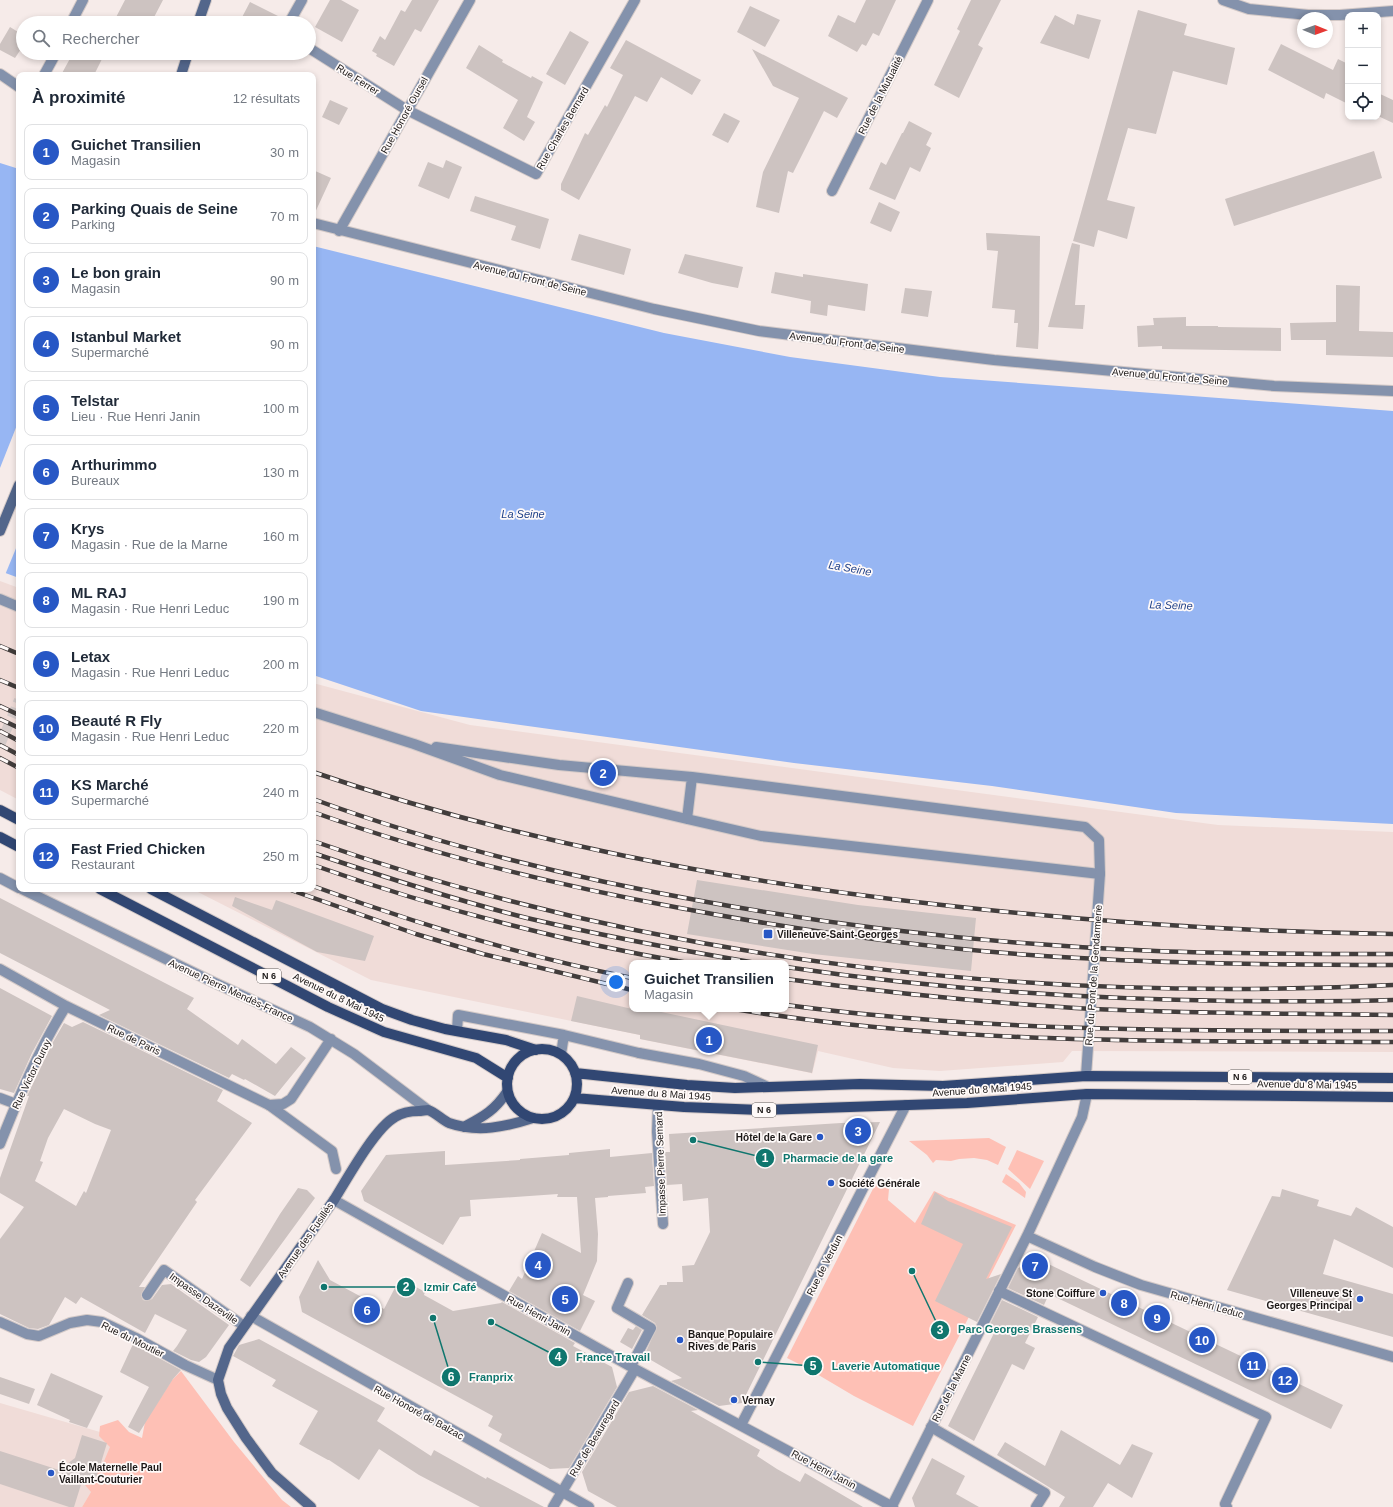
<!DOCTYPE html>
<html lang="fr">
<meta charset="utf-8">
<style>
body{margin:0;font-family:Helvetica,sans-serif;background:#f2f2f3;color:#1f2937}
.controls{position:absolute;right:12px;top:12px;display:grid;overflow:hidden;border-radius:8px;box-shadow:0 2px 6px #0003}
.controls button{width:36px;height:36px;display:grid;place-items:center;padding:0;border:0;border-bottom:1px solid #e0e1e3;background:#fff;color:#1f2937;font:20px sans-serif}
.compass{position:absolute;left:1297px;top:12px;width:36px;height:36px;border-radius:50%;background:#fff;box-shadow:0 2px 6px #0003;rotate:91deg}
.you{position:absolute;left:616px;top:982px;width:14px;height:14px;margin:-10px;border:3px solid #fff;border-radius:50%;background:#1a73e8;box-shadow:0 0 0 6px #1a73e833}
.badge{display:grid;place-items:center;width:26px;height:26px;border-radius:50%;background:#2757c5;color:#fff;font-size:13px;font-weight:700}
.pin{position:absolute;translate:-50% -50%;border:2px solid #fff;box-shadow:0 1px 4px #0006}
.popup{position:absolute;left:629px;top:960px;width:160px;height:52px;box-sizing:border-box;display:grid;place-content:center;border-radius:8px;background:#fff;filter:drop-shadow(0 1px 3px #0005);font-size:13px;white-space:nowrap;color:#747a83}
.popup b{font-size:15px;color:#1f2937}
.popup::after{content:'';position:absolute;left:50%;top:100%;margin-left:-8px;border:8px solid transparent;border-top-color:#fff}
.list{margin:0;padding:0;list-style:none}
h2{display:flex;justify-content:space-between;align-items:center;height:52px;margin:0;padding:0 16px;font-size:17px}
h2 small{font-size:13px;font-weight:400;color:#747a83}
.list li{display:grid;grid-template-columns:26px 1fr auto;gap:12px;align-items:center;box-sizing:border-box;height:56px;margin:0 8px 8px;padding:0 8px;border:1px solid #e0e1e3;border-radius:8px}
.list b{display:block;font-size:15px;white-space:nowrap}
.list p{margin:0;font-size:13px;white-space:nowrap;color:#747a83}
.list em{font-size:13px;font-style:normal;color:#747a83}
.icon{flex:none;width:22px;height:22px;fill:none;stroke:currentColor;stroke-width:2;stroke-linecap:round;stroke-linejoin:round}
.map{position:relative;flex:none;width:1393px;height:1507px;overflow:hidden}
.search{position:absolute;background:#fff;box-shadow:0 2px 6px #0003;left:16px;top:16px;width:300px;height:44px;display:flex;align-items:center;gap:10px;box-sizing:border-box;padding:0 14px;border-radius:22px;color:#747a83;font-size:15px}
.panel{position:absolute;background:#fff;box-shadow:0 2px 6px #0003;left:16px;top:72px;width:300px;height:820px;border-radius:8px}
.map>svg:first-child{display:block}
.built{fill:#f0dcd8;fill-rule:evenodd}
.green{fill:#fec0b5}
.water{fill:#97b6f3}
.pier{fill:#f6ebe9}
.building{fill:#cdc3c1;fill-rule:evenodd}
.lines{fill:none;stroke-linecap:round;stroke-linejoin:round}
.minor-tunnel{stroke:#d5cbca;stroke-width:10;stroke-dasharray:10 5;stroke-linecap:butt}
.service-casing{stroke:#d3c9c7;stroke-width:12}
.pedestrian-casing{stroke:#d3c9c7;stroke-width:12}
.minor-casing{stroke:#d3c9c7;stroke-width:12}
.tertiary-casing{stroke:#d3c9c7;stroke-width:12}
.secondary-casing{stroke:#d3c9c7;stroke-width:12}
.primary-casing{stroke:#d3c9c7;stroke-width:12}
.service{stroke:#8492ac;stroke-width:10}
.pedestrian{stroke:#8492ac;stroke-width:10}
.minor{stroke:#8492ac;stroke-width:10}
.tertiary{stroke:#8492ac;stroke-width:10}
.secondary{stroke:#53668b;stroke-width:10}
.primary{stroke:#314773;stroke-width:10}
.rail-casing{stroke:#423d3c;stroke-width:4.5}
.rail{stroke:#fffaf9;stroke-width:3;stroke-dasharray:9;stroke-linecap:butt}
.poi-dot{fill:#2757c5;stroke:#fffaf9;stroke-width:1.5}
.labels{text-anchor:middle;stroke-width:3.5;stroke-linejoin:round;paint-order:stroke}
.shield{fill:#fffaf9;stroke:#605c5b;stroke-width:1}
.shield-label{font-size:9px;font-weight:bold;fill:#1c1817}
.street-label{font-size:10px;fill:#1c1817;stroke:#fffaf9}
.poi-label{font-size:10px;font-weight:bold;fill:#1c1817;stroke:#fffaf9;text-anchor:start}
.water-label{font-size:11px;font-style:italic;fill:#22438a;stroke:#fffaf9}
.leader{fill:none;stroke:#0f766e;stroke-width:1.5}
.callout-dot{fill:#0f766e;stroke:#fffaf9;stroke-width:1.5}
.mark-label{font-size:12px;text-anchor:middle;font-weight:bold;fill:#fff}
.callout-label{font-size:11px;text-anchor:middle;font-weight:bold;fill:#0f766e;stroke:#fffaf9;stroke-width:3.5;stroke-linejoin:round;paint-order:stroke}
</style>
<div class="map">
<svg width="1393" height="1507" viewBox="0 0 1393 1507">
<rect width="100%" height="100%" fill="#f6ebe9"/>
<!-- built -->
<path class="built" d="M0 581 19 588V800L0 790Z
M313 683 470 725 1218 825 1393 832V1052L1072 1051 1063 1062 940 1071 893 1068 818 1051 812 1074 811 1073 640 1039V1035L371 980 192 889H313ZM632 963H786V1009H632Z
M0 1403 124 1439 82 1507H0Z"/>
<!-- green -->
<path class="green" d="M989 1138 1006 1147 998 1165 987 1160 974 1158 959 1159 951 1161 936 1160 933 1163 927 1155 909 1141Z
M1017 1150 1044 1161 1030 1189 1008 1169Z
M1006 1174 1019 1183 1026 1192 1025 1198 1002 1182Z
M878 1179 889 1189 888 1200 915 1223 934 1191 949 1198H951L1016 1225 913 1426 854 1396 805 1367 787 1358Z
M181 1371 234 1442 282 1500 291 1507H82L91 1492 85 1485 102 1466 110 1447 99 1436 100 1426 118 1420 129 1432 142 1438 145 1422 172 1380Z"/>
<!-- water -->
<path class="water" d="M0 163 19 169V578L0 571Z
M313 246 664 333 790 357 940 377 1393 411V824L1176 813 992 786 794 763 421 711 313 675Z"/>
<!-- pier -->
<path class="pier" d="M19 420V541L5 575 0 574V468Z"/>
<!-- building -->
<path class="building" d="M125 0H163L151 23H113Z
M330 0H341L359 10 342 42 315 27Z
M412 0H439L421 32 415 29 394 66 376 56 377 54 372 51 380 36 385 40 401 10 405 12Z
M866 0H896L879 36 873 33 866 46 862 44 857 52 828 36 838 15 855 23Z
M971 0H1001L978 45 983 48 959 98 934 85 960 31 957 29Z
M250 2 284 19 283 23H239Z
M750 6 780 20 765 47 737 32Z
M1138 10 1187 24 1184 35 1235 48 1227 85 1173 71 1156 134 1128 128 1107 200 1135 207 1127 239 1098 230 1094 247 1073 241Z
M1077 14 1101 20 1089 59 1040 43 1055 15 1074 25Z
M10 27 23 35V46L15 58 0 50V44Z
M570 31 589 42 565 85 546 74Z
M626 40 701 80 692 95 661 77 647 102 635 96 579 200 561 190V184L585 133 588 135 605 105 607 107 623 75 610 68Z
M1281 44 1333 70 1338 59 1348 64V104L1326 93 1324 99 1268 70Z
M479 45 503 60 502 62 531 78 532 76 543 82 527 117 535 122 524 141 503 128 518 100 466 68Z
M752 49 848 98 837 118 824 111 793 173 788 171 779 213 756 207 763 172 799 98 773 86Z
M73 53H105L94 75H61Z
M1378 93 1393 100V123L1378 116Z
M330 100 348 108 339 125 322 117Z
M724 113 740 121 728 143 712 135Z
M909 121 932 133 926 145 931 148 920 172 910 167 895 200 869 189 881 162 886 165 902 133H903Z
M1374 151 1382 178 1234 226 1225 199Z
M446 160 462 167 449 199 418 186 428 162 443 168Z
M313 170 331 178 313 217Z
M475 196 549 219 540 249 511 240 516 226 470 211Z
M879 202 900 212 891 232 870 223Z
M986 233 1040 236 1039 329 1038 349 1016 347 1018 323H1014L1015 310 992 308 998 251 987 250Z
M579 234 631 249 624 275 571 260Z
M1072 243 1080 245 1075 305H1085L1083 329 1048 327Z
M685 254 743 267 738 288 712 283 678 273Z
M775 272 803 277V274L868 284 865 311 828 305 827 316 810 313 811 301 771 293Z
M1336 285 1360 286 1359 331 1393 332V357L1326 355V340H1291L1290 323 1336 322Z
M905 288 932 291 928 317 901 313Z
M1186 317V326H1218V327L1281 328V351L1162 349V346L1138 347 1137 326 1154 325 1153 318Z
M697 880 858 905 976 918 971 971 813 954 687 934Z
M235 897 272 910 276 900 374 936 365 961 317 952 232 906Z
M0 898 194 998 187 1009 238 1045 242 1039 276 1064 291 1047 306 1058 275 1096 245 1079 244 1080 232 1074 229 1078 99 1015 110 1010 0 953Z
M0 988 52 1016 32 1053 14 1093 0 1089Z
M577 996 632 1009H647L818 1045 812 1073 640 1039V1035L571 1021Z
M83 1022 223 1090 217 1101 252 1123 195 1200 197 1202 139 1287H145L141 1295 143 1300 147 1301 152 1299 162 1285 171 1284 229 1325 206 1357 199 1362 191 1360 173 1351 177 1346 187 1330 155 1314 145 1333 81 1297 76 1304 65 1297 49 1325 38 1329 29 1328 0 1314V1239L24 1207 0 1193V1178L29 1096H27L53 1042 64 1023 72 1027ZM64 1109 95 1124 111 1130 86 1193 84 1191 76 1206 35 1181 43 1162 40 1161 48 1138Z
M880 1122 742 1403 719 1406 671 1381 682 1378 644 1356 657 1327 655 1323 642 1315 660 1285H667V1282H683L682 1266 694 1265 710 1232 708 1198 683 1201 682 1184 667 1185 665 1152H670L669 1134 841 1123Z
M610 1149V1157L652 1153 654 1186 645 1187 646 1193 608 1196V1197L595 1198 598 1234 597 1261 583 1295 595 1301 580 1331 509 1291 518 1276 522 1279 542 1233 581 1253 577 1197H557L558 1194 470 1200 471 1216 460 1217 443 1245 364 1201 361 1191 386 1155 445 1151V1165L520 1160V1159L569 1155V1153Z
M298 1188 307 1190 315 1198 250 1287 240 1280 280 1214Z
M1282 1189 1319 1200 1317 1206 1351 1216 1356 1207 1393 1227V1268L1334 1239 1323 1274 1393 1294V1337L1227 1290 1272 1196 1280 1197Z
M935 1192 948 1201 1012 1227 986 1279 1001 1274 977 1322 935 1301 963 1244 921 1224Z
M318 1260 330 1280 384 1309 400 1278 425 1292 424 1295 453 1311 501 1303 502 1302 575 1343 573 1346 612 1367 617 1387 569 1468 550 1469 499 1441 502 1434 488 1426 493 1416 302 1312 299 1297Z
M1040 1260 1343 1405 1331 1429 1049 1294 1044 1305 1008 1288 1018 1268Z
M1002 1300 1038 1317 1025 1343 1035 1348 1024 1370 1012 1364 974 1441 948 1426 995 1331 988 1328Z
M636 1326 642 1330 632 1349 620 1342 628 1328 633 1330Z
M259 1339 385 1408 377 1421 431 1456 434 1450 486 1479 487 1477 544 1507H480L419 1475 379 1449 359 1480 329 1460H328L299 1444 318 1411 272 1386 276 1380 233 1356 239 1345Z
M133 1344 181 1370 173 1379 139 1433 128 1427 149 1387 120 1372Z
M51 1373 103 1396 87 1428 69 1422 70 1420 37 1405Z
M0 1377 35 1389 29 1404 0 1394Z
M653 1386 698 1410 691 1411 760 1450 757 1456 777 1469 800 1482 805 1473 863 1507H617L588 1491 582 1472 629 1392Z
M1061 1430 1120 1465 1132 1444 1153 1453 1132 1498 1108 1483 1093 1507H1059L1065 1497 997 1455 1005 1442 1045 1466Z
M82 1435 107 1443 96 1479 84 1475 74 1507H69L0 1484V1451L59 1470 75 1458Z
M932 1458 965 1476 956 1494 979 1507H915L912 1498Z"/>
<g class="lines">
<!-- minor-tunnel -->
<path class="minor-tunnel" d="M0 745 19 700"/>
<!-- service casing -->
<g class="service-casing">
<path id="service" d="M71 23 83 0
M44 75 56 53
M0 599 19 607
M313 712 414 744 500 775 687 819 761 836 1100 874 1099 840 1085 827 692 777 687 819
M436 747 559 765 692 777
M639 1053 699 1064 744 1076 768 1087
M658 1105 657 1132 663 1224
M628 1283 617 1308 651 1328 631 1366
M999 1291 1266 1417 1225 1504 1227 1507
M147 1295 164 1270 244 1326
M931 1427 1045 1493 1036 1507"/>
</g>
<!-- pedestrian casing -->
<g class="pedestrian-casing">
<path id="pedestrian" d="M269 1105 332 1151 336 1169"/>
</g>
<!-- minor casing -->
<g class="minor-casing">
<path id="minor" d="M1223 0 1249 9 1308 15H1340L1393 11
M289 23 302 0
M309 48 407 110 536 174 635 0
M832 191 928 0
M313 223 654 309 759 331 994 360 1274 386 1393 391
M339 231 470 0
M0 878 19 888
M22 889 213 982 310 1027 354 1054 428 1110
M0 969 66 1006 269 1105 283 1104 291 1099 331 1039
M457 1031 458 1015 564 1035 639 1053
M561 1054 564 1035
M1086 1076 1100 874
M0 1098 16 1104
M0 1144C19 1096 39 1049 66 1006
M334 1200 635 1369 893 1507
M1027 1236 1095 1267 1141 1285 1393 1357
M251 1316 589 1507
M0 1322 27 1334 39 1336 70 1323 87 1320 102 1322 136 1338 185 1365 218 1380
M741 1425 906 1105
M892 1506 1027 1236 1082 1117 1087 1094
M553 1507 635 1369"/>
</g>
<!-- tertiary casing -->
<g class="tertiary-casing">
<path id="tertiary" d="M0 74 19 87"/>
</g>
<!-- secondary casing -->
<g class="secondary-casing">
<path id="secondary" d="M198 23 206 0
M181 75 188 53
M0 531 19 485
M464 1127C484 1116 494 1111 507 1092
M311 1507 272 1473 246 1438 227 1408 221 1394 218 1380 229 1348 334 1200C347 1179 375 1128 395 1117 403 1112 410 1111 419 1111 421 1111 426 1110 428 1110 435 1112 442 1120 449 1123 478 1133 505 1127 533 1118"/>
</g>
<!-- primary casing -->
<g class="primary-casing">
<path id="primary" d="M0 810 19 820
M0 837 19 847
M100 889 328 1007 384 1032 476 1058 508 1078
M151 889 382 1009 412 1020 445 1029 506 1040 536 1050
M507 1084a35 35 0 1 1 70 0a35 35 0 1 1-70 0Z
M575 1073 687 1085 735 1088 860 1084 943 1086 1086 1076 1393 1078
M574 1098 684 1107 761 1110 967 1103 1087 1094 1393 1097"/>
</g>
<!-- service -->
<use href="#service" class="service"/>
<!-- pedestrian -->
<use href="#pedestrian" class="pedestrian"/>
<!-- minor -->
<use href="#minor" class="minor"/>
<!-- tertiary -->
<use href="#tertiary" class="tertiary"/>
<!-- secondary -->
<use href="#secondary" class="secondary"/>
<!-- primary -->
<use href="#primary" class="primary"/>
<!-- rail casing -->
<g class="rail-casing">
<path id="rail" d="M0 646 19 654
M0 680 19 688
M0 706 19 715
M0 719 19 728
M0 731 19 741
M0 745 19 755
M0 758 19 768
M313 772C517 842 729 881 942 905 1092 922 1242 932 1393 934
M313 799C441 846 573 878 707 902 855 929 1006 945 1156 951 1235 954 1314 954 1393 954
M313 812C433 855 555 885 680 908 812 933 945 951 1079 958 1184 964 1288 965 1393 965
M313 841C658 962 1029 1003 1393 985
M313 853C384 877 455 900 527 918 603 936 679 950 756 963
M313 865C435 908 561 941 688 963
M313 886C417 924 523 956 632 978
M288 889 416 934 483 954 632 990
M786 967C934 989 1082 999 1231 1001 1285 1001 1339 1002 1393 1000
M786 979C882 992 978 1002 1075 1008 1181 1014 1287 1013 1393 1015
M786 1005C987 1032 1191 1031 1393 1031
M734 1009C952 1045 1173 1041 1393 1042"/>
</g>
<!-- rail -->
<use href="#rail" class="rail"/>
</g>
<!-- markers -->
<g class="poi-dot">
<rect x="763" y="929" width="10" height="10" rx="2"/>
<circle cx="820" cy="1137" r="4"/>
<circle cx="831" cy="1183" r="4"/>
<circle cx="1103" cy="1293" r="4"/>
<circle cx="1360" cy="1299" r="4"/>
<circle cx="680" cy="1340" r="4"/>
<circle cx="734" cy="1400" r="4"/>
<circle cx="51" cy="1473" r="4"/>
</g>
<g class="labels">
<!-- shield labels -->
<g class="shield">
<rect x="257" y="969" width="24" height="14" rx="3"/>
<rect x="1228" y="1070" width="24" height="14" rx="3"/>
<rect x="752" y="1103" width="24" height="14" rx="3"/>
</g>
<g class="shield-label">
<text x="269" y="979">N 6</text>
<text x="1240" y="1080">N 6</text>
<text x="764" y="1113">N 6</text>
</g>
<!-- street labels -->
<g class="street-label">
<text transform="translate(358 79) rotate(32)" y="4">Rue Ferrer</text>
<text transform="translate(880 95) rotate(-63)" y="4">Rue de la Mutualité</text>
<text transform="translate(404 115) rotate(-61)" y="4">Rue Honoré Oursel</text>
<text transform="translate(562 128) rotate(-60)" y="4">Rue Charles Bernard</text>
<text transform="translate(530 278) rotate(14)" y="4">Avenue du Front de Seine</text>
<text transform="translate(847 342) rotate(7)" y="4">Avenue du Front de Seine</text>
<text transform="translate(1170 376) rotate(5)" y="4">Avenue du Front de Seine</text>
<text transform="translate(1093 975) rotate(-86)" y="4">Rue du Pont de la Gendarmerie</text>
<text transform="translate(231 990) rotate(25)" y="4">Avenue Pierre Mendès-France</text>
<text transform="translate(339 997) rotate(26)" y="4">Avenue du 8 Mai 1945</text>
<text transform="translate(134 1039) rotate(26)" y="4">Rue de Paris</text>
<text transform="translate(31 1074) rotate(-64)" y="4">Rue Victor Duruy</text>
<text transform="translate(1307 1084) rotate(1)" y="4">Avenue du 8 Mai 1945</text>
<text transform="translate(982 1089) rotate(-4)" y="4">Avenue du 8 Mai 1945</text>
<text transform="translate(661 1093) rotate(4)" y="4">Avenue du 8 Mai 1945</text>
<text transform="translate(660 1164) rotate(-92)" y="4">Impasse Pierre Semard</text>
<text transform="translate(305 1240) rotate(-55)" y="4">Avenue des Fusillés</text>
<text transform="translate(824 1265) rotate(-63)" y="4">Rue de Verdun</text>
<text transform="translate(204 1298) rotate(35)" y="4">Impasse Dazeville</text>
<text transform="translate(1207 1304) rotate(16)" y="4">Rue Henri Leduc</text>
<text transform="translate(539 1315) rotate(29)" y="4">Rue Henri Janin</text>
<text transform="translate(133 1339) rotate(26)" y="4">Rue du Moutier</text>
<text transform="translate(951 1388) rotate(-63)" y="4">Rue de la Marne</text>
<text transform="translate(419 1412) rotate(29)" y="4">Rue Honoré de Balzac</text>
<text transform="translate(594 1438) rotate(-59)" y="4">Rue de Beauregard</text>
<text transform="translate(824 1469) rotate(28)" y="4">Rue Henri Janin</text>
</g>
<!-- poi labels -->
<g class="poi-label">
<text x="777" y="938">Villeneuve-Saint-Georges</text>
<text x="812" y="1141" text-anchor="end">Hôtel de la Gare</text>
<text x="839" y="1187">Société Générale</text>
<text x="1095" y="1297" text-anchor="end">Stone Coiffure</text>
<text x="1352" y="1297" text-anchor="end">Villeneuve St<tspan x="1352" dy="12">Georges Principal</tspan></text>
<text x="688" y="1338">Banque Populaire<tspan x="688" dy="12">Rives de Paris</tspan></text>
<text x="742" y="1404">Vernay</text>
<text x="59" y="1471">École Maternelle Paul<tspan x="59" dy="12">Vaillant-Couturier</tspan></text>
</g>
<!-- water labels -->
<g class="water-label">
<text x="523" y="518">La Seine</text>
<text transform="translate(850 568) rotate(10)" y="4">La Seine</text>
<text transform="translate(1171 605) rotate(2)" y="4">La Seine</text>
</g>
</g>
<!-- callouts -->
<path class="leader" d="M693 1140L765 1158M324 1287L406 1287M912 1271L940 1330M491 1322L558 1357M758 1362L813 1366M433 1318L451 1377"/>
<g class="callout-dot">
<circle cx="693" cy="1140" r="4"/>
<circle cx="324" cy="1287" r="4"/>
<circle cx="912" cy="1271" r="4"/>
<circle cx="491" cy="1322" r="4"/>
<circle cx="758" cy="1362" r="4"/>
<circle cx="433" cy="1318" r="4"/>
<circle cx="765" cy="1158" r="10"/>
<circle cx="406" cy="1287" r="10"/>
<circle cx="940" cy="1330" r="10"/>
<circle cx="558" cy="1357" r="10"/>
<circle cx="813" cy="1366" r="10"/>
<circle cx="451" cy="1377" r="10"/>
</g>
<g class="mark-label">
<text x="765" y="1162">1</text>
<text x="406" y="1291">2</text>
<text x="940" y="1334">3</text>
<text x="558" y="1361">4</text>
<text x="813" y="1370">5</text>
<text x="451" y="1381">6</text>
</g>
<g class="callout-label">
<text x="838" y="1162">Pharmacie de la gare</text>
<text x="450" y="1291">Izmir Café</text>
<text x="1020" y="1333">Parc Georges Brassens</text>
<text x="613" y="1361">France Travail</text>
<text x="886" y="1370">Laverie Automatique</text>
<text x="491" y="1381">Franprix</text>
</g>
</svg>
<div class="controls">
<button>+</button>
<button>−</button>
<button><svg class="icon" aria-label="locate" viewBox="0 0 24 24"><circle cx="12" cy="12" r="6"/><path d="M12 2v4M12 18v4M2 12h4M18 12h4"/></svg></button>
</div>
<svg class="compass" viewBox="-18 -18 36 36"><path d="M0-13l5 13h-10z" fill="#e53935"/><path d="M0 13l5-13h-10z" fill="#747a83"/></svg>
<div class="you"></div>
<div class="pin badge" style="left:709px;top:1040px">1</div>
<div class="popup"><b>Guichet Transilien</b>Magasin</div>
<div class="pin badge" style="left:603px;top:773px">2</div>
<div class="pin badge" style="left:858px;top:1131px">3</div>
<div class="pin badge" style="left:538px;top:1265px">4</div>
<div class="pin badge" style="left:565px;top:1299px">5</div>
<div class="pin badge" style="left:367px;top:1310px">6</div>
<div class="pin badge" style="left:1035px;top:1266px">7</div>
<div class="pin badge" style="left:1124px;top:1303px">8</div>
<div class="pin badge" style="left:1157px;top:1318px">9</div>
<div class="pin badge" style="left:1202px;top:1340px">10</div>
<div class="pin badge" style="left:1253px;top:1365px">11</div>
<div class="pin badge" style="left:1285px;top:1380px">12</div>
<div class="search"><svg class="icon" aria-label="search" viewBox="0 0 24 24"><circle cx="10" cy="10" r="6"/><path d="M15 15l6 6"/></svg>Rechercher</div>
<section class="panel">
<h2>À proximité<small>12 résultats</small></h2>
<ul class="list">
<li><span class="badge">1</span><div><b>Guichet Transilien</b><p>Magasin</p></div><em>30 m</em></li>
<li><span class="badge">2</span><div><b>Parking Quais de Seine</b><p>Parking</p></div><em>70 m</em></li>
<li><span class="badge">3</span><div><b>Le bon grain</b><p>Magasin</p></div><em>90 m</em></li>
<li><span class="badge">4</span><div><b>Istanbul Market</b><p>Supermarché</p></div><em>90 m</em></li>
<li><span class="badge">5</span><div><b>Telstar</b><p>Lieu · Rue Henri Janin</p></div><em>100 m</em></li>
<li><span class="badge">6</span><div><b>Arthurimmo</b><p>Bureaux</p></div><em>130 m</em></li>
<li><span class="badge">7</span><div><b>Krys</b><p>Magasin · Rue de la Marne</p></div><em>160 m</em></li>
<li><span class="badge">8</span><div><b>ML RAJ</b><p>Magasin · Rue Henri Leduc</p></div><em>190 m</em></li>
<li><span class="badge">9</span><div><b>Letax</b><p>Magasin · Rue Henri Leduc</p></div><em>200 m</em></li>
<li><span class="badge">10</span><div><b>Beauté R Fly</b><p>Magasin · Rue Henri Leduc</p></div><em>220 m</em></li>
<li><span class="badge">11</span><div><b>KS Marché</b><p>Supermarché</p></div><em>240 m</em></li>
<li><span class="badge">12</span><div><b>Fast Fried Chicken</b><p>Restaurant</p></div><em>250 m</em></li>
</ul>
</section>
</div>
